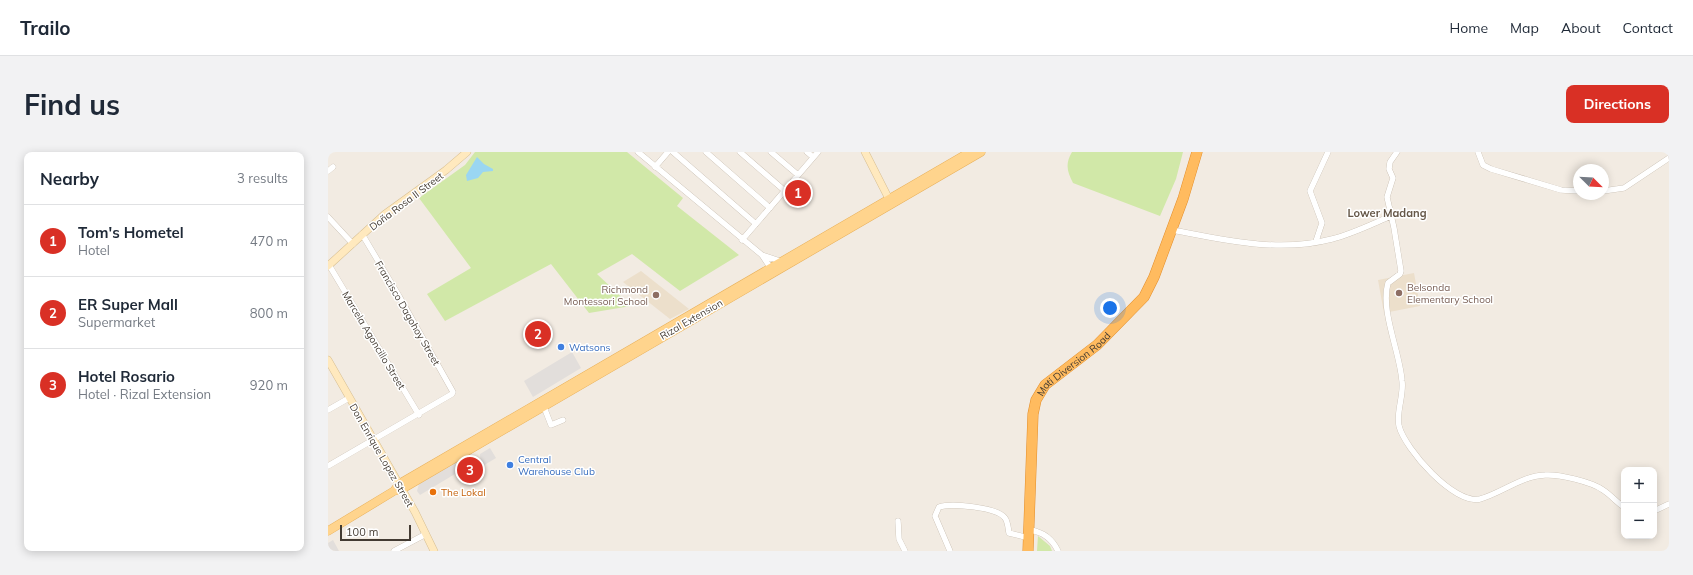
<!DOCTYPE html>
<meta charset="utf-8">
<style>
body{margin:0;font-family:Mulish,sans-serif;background:#f2f2f3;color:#1f2937}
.controls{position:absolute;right:12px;bottom:12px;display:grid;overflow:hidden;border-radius:8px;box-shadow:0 2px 10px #0003}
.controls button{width:36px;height:36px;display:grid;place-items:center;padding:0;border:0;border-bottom:1px solid #e0e1e3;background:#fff;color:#1f2937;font:20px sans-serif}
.compass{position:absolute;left:1245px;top:12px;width:36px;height:36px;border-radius:50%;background:#fff;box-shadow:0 2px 10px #0003;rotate:114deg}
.scale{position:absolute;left:12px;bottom:10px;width:71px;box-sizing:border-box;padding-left:4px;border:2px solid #433b32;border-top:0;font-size:11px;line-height:14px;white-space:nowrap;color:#433b32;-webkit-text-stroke:3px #fff;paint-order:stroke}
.you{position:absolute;left:782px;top:156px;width:14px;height:14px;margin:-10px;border:3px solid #fff;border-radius:50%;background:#1a73e8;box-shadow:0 0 0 6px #1a73e833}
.badge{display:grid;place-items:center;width:26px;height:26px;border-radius:50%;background:#d93025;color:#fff;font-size:13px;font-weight:700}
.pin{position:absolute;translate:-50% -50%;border:2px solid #fff;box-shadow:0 1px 4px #0006}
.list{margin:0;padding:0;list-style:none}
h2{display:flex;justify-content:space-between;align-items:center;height:52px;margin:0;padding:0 16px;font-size:17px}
h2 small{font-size:13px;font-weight:400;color:#747a83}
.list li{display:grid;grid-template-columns:26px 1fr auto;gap:12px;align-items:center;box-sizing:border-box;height:72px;padding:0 16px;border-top:1px solid #e0e1e3}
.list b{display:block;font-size:15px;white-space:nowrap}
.list p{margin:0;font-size:13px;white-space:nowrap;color:#747a83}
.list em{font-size:13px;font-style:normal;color:#747a83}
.map{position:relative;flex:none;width:1341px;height:399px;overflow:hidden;border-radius:8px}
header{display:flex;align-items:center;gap:24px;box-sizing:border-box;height:56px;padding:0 20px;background:#fff;border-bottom:1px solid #e0e1e3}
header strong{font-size:19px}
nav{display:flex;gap:22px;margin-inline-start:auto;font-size:14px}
.intro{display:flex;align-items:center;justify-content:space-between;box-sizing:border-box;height:96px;padding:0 24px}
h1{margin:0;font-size:28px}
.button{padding:10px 18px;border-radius:8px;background:#d93025;color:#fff;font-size:14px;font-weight:700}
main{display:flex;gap:24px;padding:0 24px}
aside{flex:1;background:#fff;border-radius:8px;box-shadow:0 2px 10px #0003}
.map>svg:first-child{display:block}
.education{fill:#ecdfcb}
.green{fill:#d1e8a8}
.parking{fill:#e2dedb}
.water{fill:#9ad6f2}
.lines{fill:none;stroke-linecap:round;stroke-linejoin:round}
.street-casing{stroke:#c0b5a7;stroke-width:6}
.secondary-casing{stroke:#d7be91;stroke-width:8}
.primary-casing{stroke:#e8b05a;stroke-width:9}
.highway-casing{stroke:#e38e2b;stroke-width:11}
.street{stroke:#fff;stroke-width:5.5}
.secondary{stroke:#ffe9be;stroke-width:7}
.primary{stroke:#ffd48d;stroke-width:8}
.highway{stroke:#ffbb5f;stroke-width:10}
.education-dot{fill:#8d6e63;stroke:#fff;stroke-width:1.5}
.shop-dot{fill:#3f7fe0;stroke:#fff;stroke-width:1.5}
.food-dot{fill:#e8710a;stroke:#fff;stroke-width:1.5}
.labels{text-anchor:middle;stroke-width:3;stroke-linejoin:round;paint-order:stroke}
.street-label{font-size:10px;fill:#433b32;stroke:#fff}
.education-label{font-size:10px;fill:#785e54;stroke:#fff;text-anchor:start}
.shop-label{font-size:10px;fill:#366cbe;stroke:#fff;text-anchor:start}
.food-label{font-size:10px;fill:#c56008;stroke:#fff;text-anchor:start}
.neighbourhood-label{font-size:11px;font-weight:bold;fill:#665849;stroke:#fff}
</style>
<header>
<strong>Trailo</strong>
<nav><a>Home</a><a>Map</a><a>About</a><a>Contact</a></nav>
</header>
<div class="intro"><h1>Find us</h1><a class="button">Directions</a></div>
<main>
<aside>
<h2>Nearby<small>3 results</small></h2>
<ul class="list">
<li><span class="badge">1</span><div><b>Tom's Hometel</b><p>Hotel</p></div><em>470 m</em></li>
<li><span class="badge">2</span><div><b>ER Super Mall</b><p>Supermarket</p></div><em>800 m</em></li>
<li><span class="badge">3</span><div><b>Hotel Rosario</b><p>Hotel · Rizal Extension</p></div><em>920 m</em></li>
</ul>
</aside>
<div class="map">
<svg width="1341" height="399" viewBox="0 0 1341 399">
<rect width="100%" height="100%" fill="#f2ebe2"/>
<!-- education -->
<path class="education" d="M313 119 361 157 342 167 295 130Z
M1086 121 1092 154 1056 161 1050 128Z"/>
<!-- green -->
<path class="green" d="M147 0H299L355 46 349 54 411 103 352 139 304 102 269 122 303 154 261 161 223 112 117 169 99 142 143 116 91 46 137 13Z
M744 0H855L848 27 832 64 745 31C739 19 737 12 744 0Z
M710 384 722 394 724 399H709Z"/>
<!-- parking -->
<path class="parking" d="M244 200 253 216 205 245 196 229Z
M162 296 168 306 153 315 152 302Z
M142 302 147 310 92 343 89 339 91 332Z
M5 388 11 399H0V391Z"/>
<!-- water -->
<path class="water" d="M149 5 156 12 165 17V19L155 20 150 26 139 29 138 23Z"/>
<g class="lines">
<!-- street casing -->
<g class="street-casing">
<path id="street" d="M310 0 434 103 444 118
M345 0 428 72
M378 0 442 56
M412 0 457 39
M443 0 470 23
M479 0 485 5
M1069 0 1062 10 1061 17 1065 26 1059 45 1066 76 1073 119 1072 122 1060 131C1052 159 1072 200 1074 229 1076 244 1068 259 1071 274 1077 297 1126 353 1152 347 1174 341 1193 324 1217 323 1231 322 1264 330 1275 338 1283 343 1288 350 1296 355
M1150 0 1155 13 1163 17 1233 38 1251 39
M327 15 340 0
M0 19 5 15
M1275 39 1296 36 1341 6
M0 65 25 92
M844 78C897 88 950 101 1004 87 1024 82 1044 72 1063 64
M414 88 490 0
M988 89 994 71 982 39 1000 0
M434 103 452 109 453 111
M1 113 91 263
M216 255 223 273 235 268
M0 258 21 246
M0 314 124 242 125 240 71 144 34 82
M1326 359 1341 352
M570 369 571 387 577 399
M702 378C715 380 724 386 730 399
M66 399 98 382
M622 399 607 364 611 355C623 351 669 355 677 366 680 370 680 376 681 381L701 386"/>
</g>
<!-- secondary casing -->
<g class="secondary-casing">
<path id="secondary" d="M537 0 563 51
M0 114 57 62 118 18 139 0
M0 208 87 360 106 399"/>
</g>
<!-- primary casing -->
<g class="primary-casing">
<path id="primary" d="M66 339 71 332 642 0
M0 379 66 339 74 337 653 0"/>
</g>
<!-- highway casing -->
<g class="highway-casing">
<g id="highway">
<path id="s1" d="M700 399 705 262 708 248 717 233 769 193 816 145 826 125 855 47 869 0"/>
</g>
</g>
<!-- street -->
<use href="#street" class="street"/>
<!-- secondary -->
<use href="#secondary" class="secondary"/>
<!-- primary -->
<use href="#primary" class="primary"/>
<!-- highway -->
<use href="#highway" class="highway"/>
</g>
<!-- markers -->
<g class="education-dot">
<circle cx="1071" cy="141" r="4"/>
<circle cx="328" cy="143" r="4"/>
</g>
<g class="shop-dot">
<circle cx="233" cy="195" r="4"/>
<circle cx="182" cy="313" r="4"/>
</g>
<circle class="food-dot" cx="105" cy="340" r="4"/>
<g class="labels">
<!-- street labels -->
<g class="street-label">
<text transform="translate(78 49) rotate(-37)" y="4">Doña Rosa II Street</text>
<text transform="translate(80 161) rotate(60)" y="4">Francisco Dagohoy Street</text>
<text transform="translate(363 167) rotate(-30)" y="4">Rizal Extension</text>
<text transform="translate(46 188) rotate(59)" y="4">Marcela Agoncillo Street</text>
<text dy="4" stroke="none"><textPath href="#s1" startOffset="204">Mati Diversion Road</textPath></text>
<text transform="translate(54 303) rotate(60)" y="4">Don Enrique Lopez Street</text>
</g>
<!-- education labels -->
<g class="education-label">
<text x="1079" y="139">Belsonda<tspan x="1079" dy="12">Elementary School</tspan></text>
<text x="320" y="141" text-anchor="end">Richmond<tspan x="320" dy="12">Montessori School</tspan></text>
</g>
<!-- shop labels -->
<g class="shop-label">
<text x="241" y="199">Watsons</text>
<text x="190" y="311">Central<tspan x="190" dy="12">Warehouse Club</tspan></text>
</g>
<!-- food labels -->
<g class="food-label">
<text x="113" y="344">The Lokal</text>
</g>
<!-- neighbourhood labels -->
<g class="neighbourhood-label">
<text x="1059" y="65">Lower Madang</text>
</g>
</g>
</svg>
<div class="controls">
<button>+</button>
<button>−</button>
</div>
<svg class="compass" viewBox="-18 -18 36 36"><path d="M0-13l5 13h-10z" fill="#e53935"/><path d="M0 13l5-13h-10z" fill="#747a83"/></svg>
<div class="scale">100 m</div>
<div class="you"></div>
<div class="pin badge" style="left:470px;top:41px">1</div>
<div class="pin badge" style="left:210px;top:182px">2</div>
<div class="pin badge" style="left:142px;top:318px">3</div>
</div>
</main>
